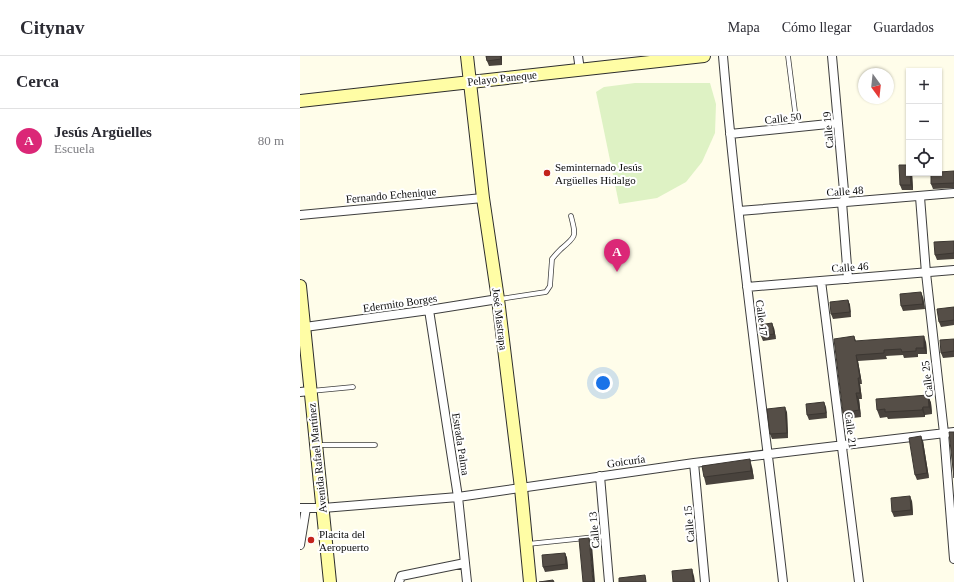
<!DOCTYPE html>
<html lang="es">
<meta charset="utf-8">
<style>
body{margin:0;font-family:"Times New Roman",serif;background:#f7f7f7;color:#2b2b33}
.controls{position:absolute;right:12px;top:12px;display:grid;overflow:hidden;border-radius:0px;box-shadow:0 1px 3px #0004}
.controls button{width:36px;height:36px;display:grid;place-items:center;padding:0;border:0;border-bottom:1px solid #e1e1e2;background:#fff;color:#2b2b33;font:20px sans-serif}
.compass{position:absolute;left:558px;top:12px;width:36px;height:36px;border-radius:50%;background:#fff;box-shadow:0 1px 3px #0004;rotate:165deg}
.you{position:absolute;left:303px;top:327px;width:14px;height:14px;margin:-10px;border:3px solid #fff;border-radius:50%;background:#1a73e8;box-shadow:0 0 0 6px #1a73e833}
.badge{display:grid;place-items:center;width:26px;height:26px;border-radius:50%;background:#db2777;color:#fff;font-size:13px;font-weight:700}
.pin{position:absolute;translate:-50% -33px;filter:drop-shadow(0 1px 2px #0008)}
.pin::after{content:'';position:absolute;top:21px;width:14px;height:12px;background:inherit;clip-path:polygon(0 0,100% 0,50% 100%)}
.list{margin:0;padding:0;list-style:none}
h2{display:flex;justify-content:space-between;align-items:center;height:52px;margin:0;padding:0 16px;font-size:17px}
h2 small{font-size:13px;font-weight:400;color:#7c7c81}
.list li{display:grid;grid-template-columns:26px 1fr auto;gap:12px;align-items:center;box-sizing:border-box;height:64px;padding:0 16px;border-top:1px solid #e1e1e2}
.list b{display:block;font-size:15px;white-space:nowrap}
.list p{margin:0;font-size:13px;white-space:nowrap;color:#7c7c81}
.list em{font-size:13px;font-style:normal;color:#7c7c81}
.icon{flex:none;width:22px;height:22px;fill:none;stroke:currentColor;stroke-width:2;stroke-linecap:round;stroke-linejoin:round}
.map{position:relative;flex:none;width:654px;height:526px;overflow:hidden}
header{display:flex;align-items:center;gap:24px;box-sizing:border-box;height:56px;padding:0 20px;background:#fff;border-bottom:1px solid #e1e1e2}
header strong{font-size:19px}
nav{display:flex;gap:22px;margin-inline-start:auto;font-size:14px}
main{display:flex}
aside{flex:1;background:#fff}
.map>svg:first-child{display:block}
.pitch{fill:#def2c4}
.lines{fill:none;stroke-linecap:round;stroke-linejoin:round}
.lane-casing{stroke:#3e3e3e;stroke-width:5.5}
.street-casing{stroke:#3e3e3e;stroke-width:10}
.secondary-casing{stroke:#2d2d2d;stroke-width:14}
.lane{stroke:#fff;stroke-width:4}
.street{stroke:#fff;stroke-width:8}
.secondary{stroke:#fffda5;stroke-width:12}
.wall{fill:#49433d}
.shaded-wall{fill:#3c3732}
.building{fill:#554e47;stroke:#3c3732}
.poi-dot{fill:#c3231c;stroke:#fff;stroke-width:1.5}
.labels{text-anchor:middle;stroke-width:4;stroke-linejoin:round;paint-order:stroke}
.street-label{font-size:11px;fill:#0b0b0b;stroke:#fff}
.poi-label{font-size:11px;fill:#0b0b0b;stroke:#fff;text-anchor:start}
</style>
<header>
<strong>Citynav</strong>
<nav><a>Mapa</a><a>Cómo llegar</a><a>Guardados</a></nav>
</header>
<main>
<aside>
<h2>Cerca<small></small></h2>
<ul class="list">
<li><span class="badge">A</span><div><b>Jesús Argüelles</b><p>Escuela</p></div><em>80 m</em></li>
</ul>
</aside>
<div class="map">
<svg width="654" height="526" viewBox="0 0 654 526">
<rect width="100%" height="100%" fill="#fffdea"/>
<!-- pitch -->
<path class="pitch" d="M335 27H410L416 48 415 77 402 106 386 126 357 142 319 148 296 36 304 31Z"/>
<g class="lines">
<!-- lane casing -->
<g class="lane-casing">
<path id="lane" d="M488 0 497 71
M200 243 246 236 250 230 252 203C255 199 258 196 261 193 277 180 276 180 271 160
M11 335 53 331
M17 389H75
M228 488 305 480"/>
</g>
<!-- street casing -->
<g class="street-casing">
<path id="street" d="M278 0 280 14
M423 0C438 176 463 351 483 526
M532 0 545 146
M430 78 538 67
M620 141 626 217 644 377 654 503
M542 146 548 223
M439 155 654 137
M0 159 183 142
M521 225 559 526
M447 231 654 214
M129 254 158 441 167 526
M5 271 129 254 198 243
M0 336 10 335
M394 407 405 526
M300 420 309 526
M0 452H23L158 441 394 407 654 376
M0 489 6 452
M99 526 101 520 165 507"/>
</g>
<!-- secondary casing -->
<g class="secondary-casing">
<path id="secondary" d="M167 0 183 142 198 243 221 432 230 526
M0 45 404 0
M0 230 30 526"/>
</g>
<!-- lane -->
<use href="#lane" class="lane"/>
<!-- street -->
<use href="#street" class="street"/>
<!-- secondary -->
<use href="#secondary" class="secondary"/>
</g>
<!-- wall -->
<path class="wall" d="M186 0H202V9L189 10 187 5Z
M654 115V132L633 133 631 128Z
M609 117H612L613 134H602L600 129Z
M654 185V203L637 204 635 199Z
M623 241 625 253 603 255 601 250Z
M548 244 550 249 551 261 533 263 531 258Z
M654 251V269L641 271 639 266Z
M474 272 476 283 463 285 461 280Z
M554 280 556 285 626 286 627 298H618V301L604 302 603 299 586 300 587 303 558 305 562 328H560L562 343H559L561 361 546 363 543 357Z
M654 283V301L643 302 641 297Z
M628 339 631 347 632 358 625 359V361L588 363 587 361 580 362 577 354Z
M526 351 527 362 509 364 507 359Z
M487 356 488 382 472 383 470 378Z
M623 385 629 422 617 424 615 419Z
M452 411 454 423 406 429 404 421Z
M612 445 613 459 594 461 592 456Z
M265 497 267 502 268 513 245 516 243 511Z"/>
<!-- shaded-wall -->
<path class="shaded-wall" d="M200 0H202V9L201 3Z
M610 117H612L613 134 611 129Z
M621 236 623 241 625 253 623 248Z
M548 244 550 249 551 261 550 256Z
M472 267 474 272 476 283 474 278Z
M624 280 626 286 627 298 624 292Z
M556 299 558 305 562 328 560 322Z
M558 322 560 328 562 343 560 337Z
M556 337 559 343 561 361 559 354Z
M628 339 631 347 632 358 629 351Z
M524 346 526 351 527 362 526 357Z
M485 351 487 356 488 382 487 377Z
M623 351 625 359V361L622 354Z
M621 380 623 385 629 422 627 417Z
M450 403 452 411 454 423 451 415Z
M610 440 612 445 613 459 611 454Z
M289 482 292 489 295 526H293Z
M265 497 267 502 268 513 266 508Z
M392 513 394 520 395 526H393Z"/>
<!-- building -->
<path class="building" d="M186 0H200L201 3 187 5Z
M599 109H609V117H610L611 129H600Z
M654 115V127L631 128V117H639V116Z
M654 185V197L635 199 634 186Z
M621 236 623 248 601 250 600 238Z
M548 244 550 256 531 258 530 246Z
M654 251V264L639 266 637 253Z
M472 267 474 278 461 280 459 269Z
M554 280 555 285 624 280V292H616V295L602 296 601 293 584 294V297L556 299 560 322H558L560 337H556L559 354 543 357 534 283Z
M654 283V295L641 297 640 284Z
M628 339 629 351H623L622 354 585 356V353L577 354 576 343Z
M524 346 526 357 507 359 506 348Z
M485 351 487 377 470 378 467 353Z
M649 376H654V422Z
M621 380 627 417 615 419 609 382Z
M450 403 451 415 404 421 402 410Z
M610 440 611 454 592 456 591 442Z
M289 482 293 526H283L279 483Z
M265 497 266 508 243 511 242 499Z
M392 513 393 526H373L372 515Z
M345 519 346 526H319V522Z
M253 524 254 526H239Z"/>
<!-- markers -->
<g class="poi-dot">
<circle cx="247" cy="117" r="4"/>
<circle cx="11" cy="484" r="4"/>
</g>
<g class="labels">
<!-- street labels -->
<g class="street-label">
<text transform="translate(202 22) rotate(-6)" y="4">Pelayo Paneque</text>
<text transform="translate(483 62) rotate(-6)" y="4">Calle 50</text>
<text transform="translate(528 74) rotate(-95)" y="4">Calle 19</text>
<text transform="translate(545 135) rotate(-4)" y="4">Calle 48</text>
<text transform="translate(91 139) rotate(-5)" y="4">Fernando Echenique</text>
<text transform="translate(550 211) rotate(-4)" y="4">Calle 46</text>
<text transform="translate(100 247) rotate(-8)" y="4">Edermito Borges</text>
<text transform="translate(462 262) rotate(83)" y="4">Calle 17</text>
<text transform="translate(200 263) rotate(83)" y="4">José Mastrapa</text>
<text transform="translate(627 323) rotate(-97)" y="4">Calle 25</text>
<text transform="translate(551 374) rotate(83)" y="4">Calle 21</text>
<text transform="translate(161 388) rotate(81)" y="4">Estrada Palma</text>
<text transform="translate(17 402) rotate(-96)" y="4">Avenida Rafael Martínez</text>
<text transform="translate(326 405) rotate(-8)" y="4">Goicuría</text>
<text transform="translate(389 468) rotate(-95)" y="4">Calle 15</text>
<text transform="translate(294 474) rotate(-95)" y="4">Calle 13</text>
</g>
<!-- poi labels -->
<g class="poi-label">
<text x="255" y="115">Seminternado Jesús<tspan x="255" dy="13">Argüelles Hidalgo</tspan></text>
<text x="19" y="482">Placita del<tspan x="19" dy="13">Aeropuerto</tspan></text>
</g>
</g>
</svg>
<div class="controls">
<button>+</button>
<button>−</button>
<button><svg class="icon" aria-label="locate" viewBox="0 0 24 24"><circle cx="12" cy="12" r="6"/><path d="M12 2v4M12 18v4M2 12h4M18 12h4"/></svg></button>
</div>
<svg class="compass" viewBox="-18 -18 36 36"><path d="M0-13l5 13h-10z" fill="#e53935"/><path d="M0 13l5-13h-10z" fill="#7c7c81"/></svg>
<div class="you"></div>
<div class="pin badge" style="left:317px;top:216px">A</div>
</div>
</main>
